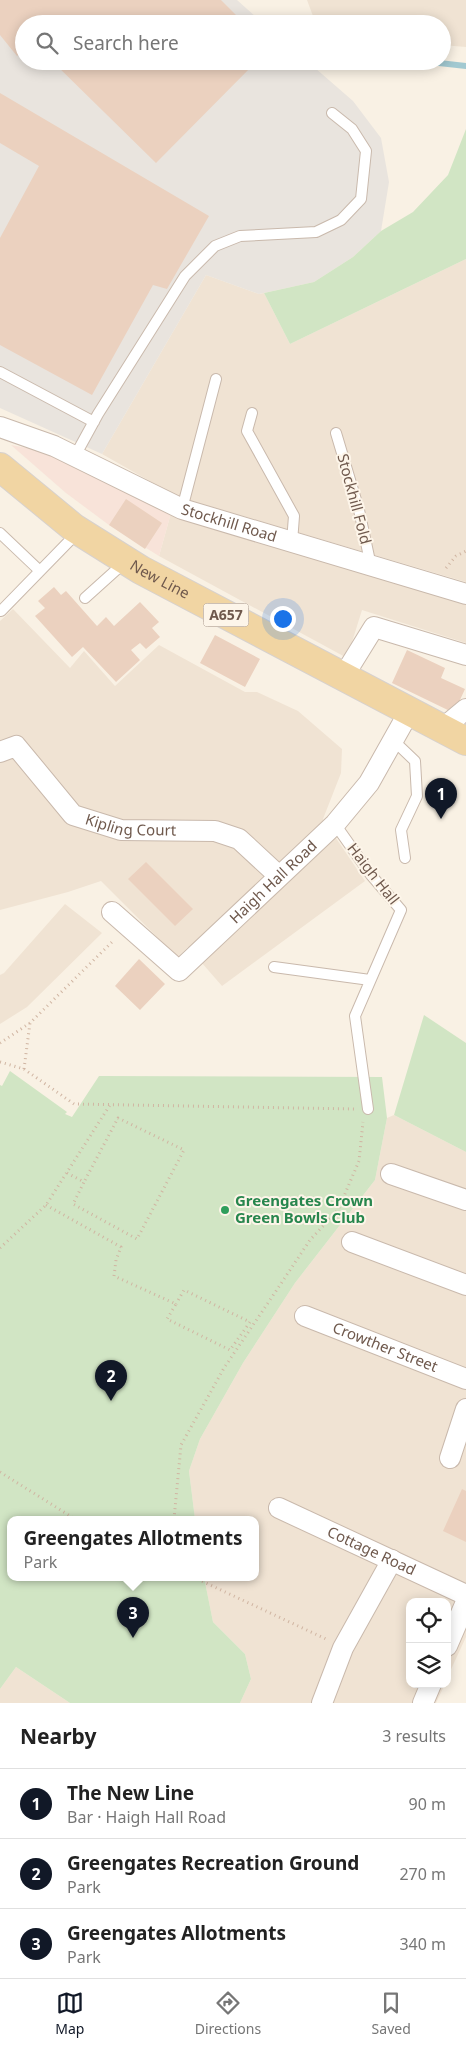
<!DOCTYPE html>
<meta charset="utf-8">
<style>
body{margin:0;font-family:"Noto Sans",sans-serif;background:#f2f2f2;color:#222}
.controls{position:absolute;right:15px;bottom:15px;display:grid;overflow:hidden;border-radius:10px;box-shadow:0 2px 12px #0003}
.controls button{width:45px;height:45px;display:grid;place-items:center;padding:0;border:0;border-bottom:1px solid #e0e0e0;background:#fff;color:#222;font:25px sans-serif}
.you{position:absolute;left:282px;top:618px;width:18px;height:18px;margin:-12px;border:4px solid #fff;border-radius:50%;background:#1a73e8;box-shadow:0 0 0 8px #1a73e833}
.badge{display:grid;place-items:center;width:32px;height:32px;border-radius:50%;background:#111827;color:#fff;font-size:16px;font-weight:700}
.pin{position:absolute;translate:-50% -41px;filter:drop-shadow(0 1px 2px #0008)}
.pin::after{content:'';position:absolute;top:26px;width:18px;height:15px;background:inherit;clip-path:polygon(0 0,100% 0,50% 100%)}
.popup{position:absolute;left:7px;top:1516px;width:252px;height:65px;box-sizing:border-box;display:grid;place-content:center;border-radius:10px;background:#fff;filter:drop-shadow(0 1px 4px #0005);font-size:16px;white-space:nowrap;color:#767676}
.popup b{font-size:19px;color:#222}
.popup::after{content:'';position:absolute;left:50%;top:100%;margin-left:-10px;border:10px solid transparent;border-top-color:#fff}
.list{margin:0;padding:0;list-style:none}
h2{display:flex;justify-content:space-between;align-items:center;height:65px;margin:0;padding:0 20px;font-size:21px}
h2 small{font-size:16px;font-weight:400;color:#767676}
.list li{display:grid;grid-template-columns:32px 1fr auto;gap:15px;align-items:center;box-sizing:border-box;height:70px;padding:0 20px;border-top:1px solid #e0e0e0}
.list b{display:block;font-size:19px;white-space:nowrap}
.list p{margin:0;font-size:16px;white-space:nowrap;color:#767676}
.list em{font-size:16px;font-style:normal;color:#767676}
.icon{flex:none;width:28px;height:28px;fill:none;stroke:currentColor;stroke-width:2;stroke-linecap:round;stroke-linejoin:round}
.map{position:relative;flex:none;width:466px;height:1703px;overflow:hidden}
.search{position:absolute;background:#fff;box-shadow:0 2px 12px #0003;left:15px;right:15px;top:15px;height:55px;display:flex;align-items:center;gap:12px;box-sizing:border-box;padding:0 18px;border-radius:28px;color:#767676;font-size:19px}
.sheet{height:275px;background:#fff}
nav{display:flex;justify-content:space-around;align-items:center;box-sizing:border-box;height:70px;border-top:1px solid #e0e0e0;background:#fff;font-size:14px;color:#767676}
nav a{display:grid;justify-items:center;gap:2px}
nav .on{color:#111827}
.map>svg:first-child{display:block}
.residential{fill:#f0e3d3}
.commercial{fill:#f8e3d9}
.industrial{fill:#e9e4de}
.green{fill:#d1e5c4}
.lines{fill:none;stroke-linecap:round;stroke-linejoin:round}
.stream{stroke:#a2c9d1;stroke-width:6}
.building{fill:#ebd1bf}
.lane-casing{stroke:#c9b9ac;stroke-width:12}
.street-casing{stroke:#c9b9ac;stroke-width:22}
.primary-casing{stroke:#d7d1cd;stroke-width:30}
.path{stroke:#d0b5a2;stroke-width:3;stroke-dasharray:1 4;stroke-linecap:butt}
.lane{stroke:#fff;stroke-width:10}
.street{stroke:#fff;stroke-width:20}
.primary{stroke:#f1d5a3;stroke-width:28}
.leisure-dot{fill:#2e9e5b;stroke:#fdf5e9;stroke-width:2}
.labels{text-anchor:middle;stroke-width:4;stroke-linejoin:round;paint-order:stroke}
.shield{fill:#fdf5e9;stroke:#9a887c;stroke-width:1}
.shield-label{font-size:14px;font-weight:bold;fill:#6f594d}
.street-label{font-size:15px;fill:#6f594d;stroke:#fdf5e9}
.leisure-label{font-size:15px;font-weight:bold;fill:#27864d;stroke:#fdf5e9;text-anchor:start}
</style>
<div class="map">
<svg width="466" height="1703" viewBox="0 0 466 1703">
<rect width="100%" height="100%" fill="#f9f1e4"/>
<!-- residential -->
<path class="residential" d="M307 0H466V47L442 45V24H316Z
M466 259V582L178 497 102 454 206 275 259 294 264 293 290 344Z
M171 513 267 545 466 603V643L362 610 347 658 159 556Z
M13 609 70 668 84 651 115 686 159 645 245 692H257L298 711 342 749 341 773 323 819 365 881 222 986 188 947 177 957 101 881 68 892 0 910V621Z
M65 904 102 933 27 1007 0 1024V975L4 973Z
M394 1115 466 1152V1637L447 1678V1602H410V1684H445L436 1703H240L251 1679 245 1654 213 1622 204 1577H256V1519H195L189 1471 200 1439 243 1363 295 1283 375 1180 387 1118Z
M16 1667 70 1703H0V1689Z"/>
<!-- commercial -->
<path class="commercial" d="M11 445 38 450 171 513 159 556 109 525 66 493Z"/>
<!-- industrial -->
<path class="industrial" d="M0 0H237L264 24H24V61H307L353 101 381 138 389 182 381 231 353 257 314 282 259 294 206 275 102 454 0 408Z"/>
<!-- green -->
<path class="green" d="M466 129V259L290 344 264 293 314 282 353 257 381 231 413 212 448 175Z
M424 1015 466 1043V1152L394 1115Z
M10 1071 67 1112 65 1114 72 1117 99 1076 382 1077 387 1118 375 1180 295 1283 243 1363 200 1439 189 1471 195 1519H11V1577H204L213 1622 245 1654 251 1679 240 1703H70L16 1667 0 1689V1085L2 1086Z"/>
<g class="lines">
<!-- stream -->
<path class="stream" d="M421 61 466 66"/>
</g>
<!-- building -->
<path class="building" d="M0 0H221L245 24H24V50L17 56 0 35Z
M52 61H257L156 163Z
M0 93 209 216 167 289 153 285 92 395 0 345V238L39 166 0 143Z
M126 499 162 523 145 549 109 525Z
M54 587 61 595 66 591 97 626 106 617 114 626 140 602 159 622 152 628 160 637 146 649 140 643 131 650 140 660 116 682 83 647 72 657 35 616 45 608 38 601Z
M215 635 260 659 245 687 200 663Z
M407 650 445 668 441 678 465 689 454 713 392 683Z
M146 862 193 909 175 926 128 879Z
M139 959 165 984 140 1010 115 986Z
M462 1489 466 1491V1542L443 1531Z"/>
<g class="lines">
<!-- lane casing -->
<g class="lane-casing">
<path id="lane" d="M0 372 94 422
M252 413 247 431 294 516 292 542
M336 433 359 510 371 566
M75 456 98 414 185 276 215 246 240 236 316 232 341 220 361 199 366 151 352 129 332 113
M182 509 216 379
M0 533 40 571
M85 598 125 562
M1 611 78 532
M393 740 415 761 417 796 401 830 405 858
M335 824 371 875 401 910 355 1016 368 1109
M274 967 370 980"/>
</g>
<!-- street casing -->
<g class="street-casing">
<g id="street">
<path id="s1" d="M0 427 54 446 182 509 466 594"/>
<path d="M343 677 374 627 466 655"/>
<path d="M442 729 466 709"/>
<path id="s2" d="M0 752 16 746 73 815 121 830 215 831 239 839 279 876"/>
<path id="s3" d="M112 912 179 971 335 824 369 783 409 712"/>
<path d="M391 1174 466 1200"/>
<path d="M352 1242 466 1285"/>
<path id="s4" d="M305 1316 466 1379"/>
<path d="M450 1458 466 1409"/>
<path id="s5" d="M279 1508 466 1595"/>
<path d="M447 1646 466 1602"/>
<path d="M322 1703 343 1648 392 1560"/>
<path d="M423 1703 431 1684"/>
</g>
</g>
<!-- primary casing -->
<g class="primary-casing">
<g id="primary">
<path id="s6" d="M0 467 74 528 141 570 466 741"/>
</g>
</g>
<!-- path -->
<path class="path" d="M446 568 456 556 466 551
M0 1043 30 1023 114 940
M0 1062 24 1069 74 1104 355 1109
M24 1069 30 1023
M67 1173 84 1182 73 1204 137 1239 184 1150 118 1118 84 1182
M46 1205 121 1247 116 1260 114 1276 176 1304 167 1319 230 1350 250 1322 184 1290 176 1304
M0 1248 46 1205 110 1105
M0 1472 75 1519
M174 1519 181 1445 224 1368 274 1294 310 1240 338 1210 359 1161 363 1122
M193 1577 326 1639"/>
<!-- lane -->
<use href="#lane" class="lane"/>
<!-- street -->
<use href="#street" class="street"/>
<!-- primary -->
<use href="#primary" class="primary"/>
</g>
<!-- markers -->
<circle class="leisure-dot" cx="225" cy="1210" r="5"/>
<g class="labels">
<!-- shield labels -->
<rect class="shield" x="203.5" y="603.5" width="45" height="23" rx="4"/>
<g class="shield-label">
<text x="226" y="620">A657</text>
</g>
<!-- street labels -->
<g class="street-label">
<text transform="translate(354 499) rotate(75)" y="5">Stockhill Fold</text>
<text dy="5" stroke="none"><textPath href="#s1" startOffset="249">Stockhill Road</textPath></text>
<text dy="5" stroke="none"><textPath href="#s6" startOffset="196">New Line</textPath></text>
<text dy="5" stroke="none"><textPath href="#s2" startOffset="166">Kipling Court</textPath></text>
<text transform="translate(373 874) rotate(52)" y="5">Haigh Hall</text>
<text dy="5" stroke="none"><textPath href="#s3" startOffset="219">Haigh Hall Road</textPath></text>
<text dy="5" stroke="none"><textPath href="#s4" startOffset="86">Crowther Street</textPath></text>
<text dy="5" stroke="none"><textPath href="#s5" startOffset="102">Cottage Road</textPath></text>
</g>
<!-- leisure labels -->
<g class="leisure-label">
<text x="235" y="1206">Greengates Crown<tspan x="235" dy="17">Green Bowls Club</tspan></text>
</g>
</g>
</svg>
<div class="controls">
<button><svg class="icon" aria-label="locate" viewBox="0 0 24 24"><circle cx="12" cy="12" r="6"/><path d="M12 2v4M12 18v4M2 12h4M18 12h4"/></svg></button>
<button><svg class="icon" aria-label="layers" viewBox="0 0 24 24"><path d="M12 4l9 5-9 5-9-5zM3 14l9 5 9-5"/></svg></button>
</div>
<div class="you"></div>
<div class="pin badge" style="left:441px;top:819px">1</div>
<div class="pin badge" style="left:111px;top:1401px">2</div>
<div class="pin badge" style="left:133px;top:1638px">3</div>
<div class="popup"><b>Greengates Allotments</b>Park</div>
<div class="search"><svg class="icon" aria-label="search" viewBox="0 0 24 24"><circle cx="10" cy="10" r="6"/><path d="M15 15l6 6"/></svg>Search here</div>
</div>
<section class="sheet">
<h2>Nearby<small>3 results</small></h2>
<ul class="list">
<li><span class="badge">1</span><div><b>The New Line</b><p>Bar · Haigh Hall Road</p></div><em>90 m</em></li>
<li><span class="badge">2</span><div><b>Greengates Recreation Ground</b><p>Park</p></div><em>270 m</em></li>
<li><span class="badge">3</span><div><b>Greengates Allotments</b><p>Park</p></div><em>340 m</em></li>
</ul>
</section>
<nav>
<a class="on"><svg class="icon" aria-label="map" viewBox="0 0 24 24"><path d="M3 6l6-2 6 2 6-2v14l-6 2-6-2-6 2zM9 4v14M15 6v14"/></svg>Map</a>
<a><svg class="icon" aria-label="directions" viewBox="0 0 24 24"><path d="M12 3l9 9-9 9-9-9zM9 14v-3h6M13 9l2 2-2 2"/></svg>Directions</a>
<a><svg class="icon" aria-label="saved" viewBox="0 0 24 24"><path d="M7 4h10v16l-5-4-5 4z"/></svg>Saved</a>
</nav>
